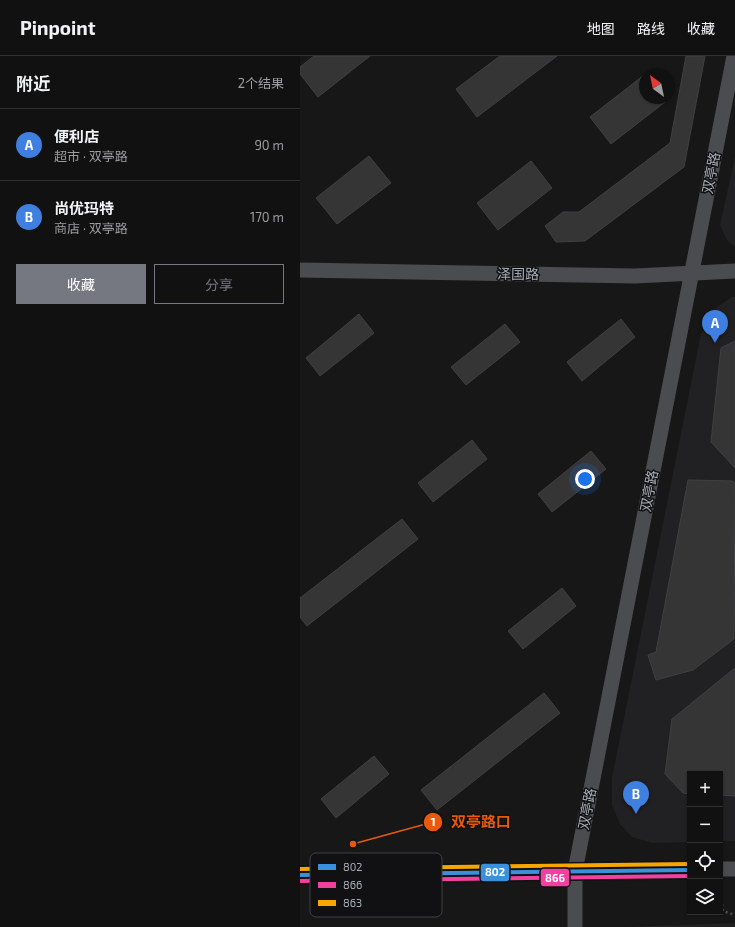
<!DOCTYPE html>
<html lang="zh">
<meta charset="utf-8">
<style>
body{margin:0;font-family:"Exo 2","Noto Sans SC",sans-serif;background:#1a1a1a;color:#f1f3f6}
.controls{position:absolute;right:12px;bottom:12px;display:grid;overflow:hidden;border-radius:0px;box-shadow:0 1px 3px #0004}
.controls button{width:36px;height:36px;display:grid;place-items:center;padding:0;border:0;border-bottom:1px solid #303131;background:#111;color:#f1f3f6;font:20px sans-serif}
.compass{position:absolute;left:339px;top:12px;width:36px;height:36px;border-radius:50%;background:#111;box-shadow:0 1px 3px #0004;rotate:327deg}
.you{position:absolute;left:285px;top:423px;width:14px;height:14px;margin:-10px;border:3px solid #fff;border-radius:50%;background:#1a73e8;box-shadow:0 0 0 6px #1a73e833}
.badge{display:grid;place-items:center;width:26px;height:26px;border-radius:50%;background:#757880;color:#fff;font-size:13px;font-weight:700}
.pin{position:absolute;translate:-50% -33px;filter:drop-shadow(0 1px 2px #0008)}
.pin::after{content:'';position:absolute;top:21px;width:14px;height:12px;background:inherit;clip-path:polygon(0 0,100% 0,50% 100%)}
.list{margin:0;padding:0;list-style:none}
h2{display:flex;justify-content:space-between;align-items:center;height:52px;margin:0;padding:0 16px;font-size:17px}
h2 small{font-size:13px;font-weight:400;color:#9c9d9f}
.list li{display:grid;grid-template-columns:26px 1fr auto;gap:12px;align-items:center;box-sizing:border-box;height:72px;padding:0 16px;border-top:1px solid #303131}
.list b{display:block;font-size:15px;white-space:nowrap}
.list p{margin:0;font-size:13px;white-space:nowrap;color:#9c9d9f}
.list em{font-size:13px;font-style:normal;color:#9c9d9f}
.actions{display:flex;gap:8px;padding:12px 16px}
.actions a{flex:1;padding:9px 0;border:1px solid #757880;border-radius:0px;text-align:center;font-size:14px;color:#757880}
.actions .main{background:#757880;color:#fff}
.icon{flex:none;width:22px;height:22px;fill:none;stroke:currentColor;stroke-width:2;stroke-linecap:round;stroke-linejoin:round}
.map{position:relative;flex:none;width:435px;height:871px;overflow:hidden}
header{display:flex;align-items:center;gap:24px;box-sizing:border-box;height:56px;padding:0 20px;background:#111;border-bottom:1px solid #303131}
header strong{font-size:19px}
nav{display:flex;gap:22px;margin-inline-start:auto;font-size:14px}
main{display:flex}
aside{flex:1;background:#111}
.map>svg:first-child{display:block}
.built{fill:#212123}
.building{fill:#353536;stroke:#3f4043}
.lines{fill:none;stroke-linecap:round;stroke-linejoin:round}
.path{stroke:#4d4e52;stroke-width:2.5;stroke-dasharray:2 3;stroke-linecap:butt}
.minor{stroke:#4b4c50;stroke-width:15}
.bus-1-casing{stroke:#111113;stroke-width:7}
.bus-2-casing{stroke:#111113;stroke-width:7}
.bus-3-casing{stroke:#111113;stroke-width:7}
.bus-1{stroke:#3a90db;stroke-width:4}
.bus-2{stroke:#f240a1;stroke-width:4}
.bus-3{stroke:#f7a600;stroke-width:4}
.labels{text-anchor:middle;stroke-width:3;stroke-linejoin:round;paint-order:stroke}
.street-label{font-size:14px;fill:#a8adb8;stroke:#111113}
.key{fill:#111113;stroke:#3e4045;stroke-width:1}
.key-label{font-size:11px;fill:#a8adb8}
.leader{fill:none;stroke:#e8590c;stroke-width:1.5}
.callout-dot{fill:#e8590c;stroke:#111113;stroke-width:1.5}
.mark-label{font-size:12px;text-anchor:middle;font-weight:bold;fill:#fff}
.callout-label{font-size:15px;text-anchor:middle;font-weight:bold;fill:#e8590c;stroke:#111113;stroke-width:3;stroke-linejoin:round;paint-order:stroke}
.line-badge{stroke:#111113;stroke-width:1.5}
.badge-label{font-size:11px;text-anchor:middle;font-weight:bold;fill:#fff}
</style>
<header>
<strong>Pinpoint</strong>
<nav><a>地图</a><a>路线</a><a>收藏</a></nav>
</header>
<main>
<aside>
<h2>附近<small>2个结果</small></h2>
<ul class="list">
<li><span class="badge" style="background:#3f7fe0">A</span><div><b>便利店</b><p>超市 · 双亭路</p></div><em>90 m</em></li>
<li><span class="badge" style="background:#3f7fe0">B</span><div><b>尚优玛特</b><p>商店 · 双亭路</p></div><em>170 m</em></li>
</ul>
<div class="actions"><a class="main">收藏</a><a>分享</a></div>
</aside>
<div class="map">
<svg width="435" height="871" viewBox="0 0 435 871">
<rect width="100%" height="100%" fill="#171717"/>
<!-- built -->
<path class="built" d="M435 101V191L427 184 420 169Z
M432 241H435V785H420V718H390V786L352 787 332 781 320 768 312 749V722L401 278 414 253Z
M435 867V871H326Z"/>
<!-- building -->
<path class="building" d="M14 0H70L18 41 0 18V11Z
M200 0H257L177 61 156 33Z
M386 0H405L384 111 285 185 256 186 245 170 263 156H279L370 87Z
M344 19 345 21V42H362L365 46 311 88 290 61Z
M69 100 91 127 37 168 16 142Z
M231 105 252 132 198 174 177 147Z
M59 258 74 277 20 320 6 302Z
M321 263 335 281 282 325 267 306Z
M205 268 220 286 166 329 151 311Z
M435 285V412L411 386 421 292Z
M172 384 187 403 133 446 118 427Z
M291 395 306 413 252 456 238 438Z
M388 424 433 425 435 428 434 583 393 614 356 624 348 599 356 596Z
M102 463 118 483 7 570 0 561V542Z
M262 532 276 550 223 593 208 575Z
M435 612V740L420 739V718H390V738L383 737 365 718 372 663Z
M244 637 260 657 137 754 121 734Z
M74 700 89 718 36 762 21 743Z"/>
<g class="lines">
<!-- path -->
<path class="path" d="M420 828 423 855 435 859"/>
<!-- minor -->
<path class="minor" d="M0 214 335 220 435 215
M420 813H435
M0 819 390 814
M275 871V815L434 0"/>
<!-- bus-1 casing -->
<g class="bus-1-casing">
<path id="bus-1" d="M0 819 390 814"/>
</g>
<!-- bus-2 casing -->
<g class="bus-2-casing">
<path id="bus-2" d="M0 825 390 820"/>
</g>
<!-- bus-3 casing -->
<g class="bus-3-casing">
<path id="bus-3" d="M0 813 390 808"/>
</g>
<!-- bus-1 -->
<use href="#bus-1" class="bus-1"/>
<!-- bus-2 -->
<use href="#bus-2" class="bus-2"/>
<!-- bus-3 -->
<use href="#bus-3" class="bus-3"/>
</g>
<g class="labels">
<!-- street labels -->
<g class="street-label">
<text transform="translate(411 117) rotate(-79)" y="5">双亭路</text>
<text transform="translate(218 218) rotate(1)" y="5">泽国路</text>
<text transform="translate(349 435) rotate(-79)" y="5">双亭路</text>
<text transform="translate(287 753) rotate(-79)" y="5">双亭路</text>
</g>
</g>
<!-- legend -->
<rect x="10" y="797" width="132" height="64" rx="6" class="key"/>
<rect x="18" y="808" width="18" height="6" fill="#3a90db"/>
<rect x="18" y="826" width="18" height="6" fill="#f240a1"/>
<rect x="18" y="844" width="18" height="6" fill="#f7a600"/>
<g class="key-label">
<text x="43" y="815">802</text>
<text x="43" y="833">866</text>
<text x="43" y="851">863</text>
</g>
<!-- callouts -->
<path class="leader" d="M53 788L133 766"/>
<g class="callout-dot">
<circle cx="53" cy="788" r="4"/>
<circle cx="133" cy="766" r="10"/>
</g>
<g class="mark-label">
<text x="133" y="770">1</text>
</g>
<g class="callout-label">
<text x="181" y="771">双亭路口</text>
</g>
<g class="line-badge">
<rect x="180" y="807" width="30" height="19" rx="4" fill="#3a90db"/>
<rect x="240" y="812" width="30" height="19" rx="4" fill="#f240a1"/>
</g>
<g class="badge-label">
<text x="195" y="820">802</text>
<text x="255" y="826">866</text>
</g>
</svg>
<div class="controls">
<button>+</button>
<button>−</button>
<button><svg class="icon" aria-label="locate" viewBox="0 0 24 24"><circle cx="12" cy="12" r="6"/><path d="M12 2v4M12 18v4M2 12h4M18 12h4"/></svg></button>
<button><svg class="icon" aria-label="layers" viewBox="0 0 24 24"><path d="M12 4l9 5-9 5-9-5zM3 14l9 5 9-5"/></svg></button>
</div>
<svg class="compass" viewBox="-18 -18 36 36"><path d="M0-13l5 13h-10z" fill="#e53935"/><path d="M0 13l5-13h-10z" fill="#9c9d9f"/></svg>
<div class="you"></div>
<div class="pin badge" style="left:415px;top:287px;background:#3f7fe0">A</div>
<div class="pin badge" style="left:336px;top:758px;background:#3f7fe0">B</div>
</div>
</main>
